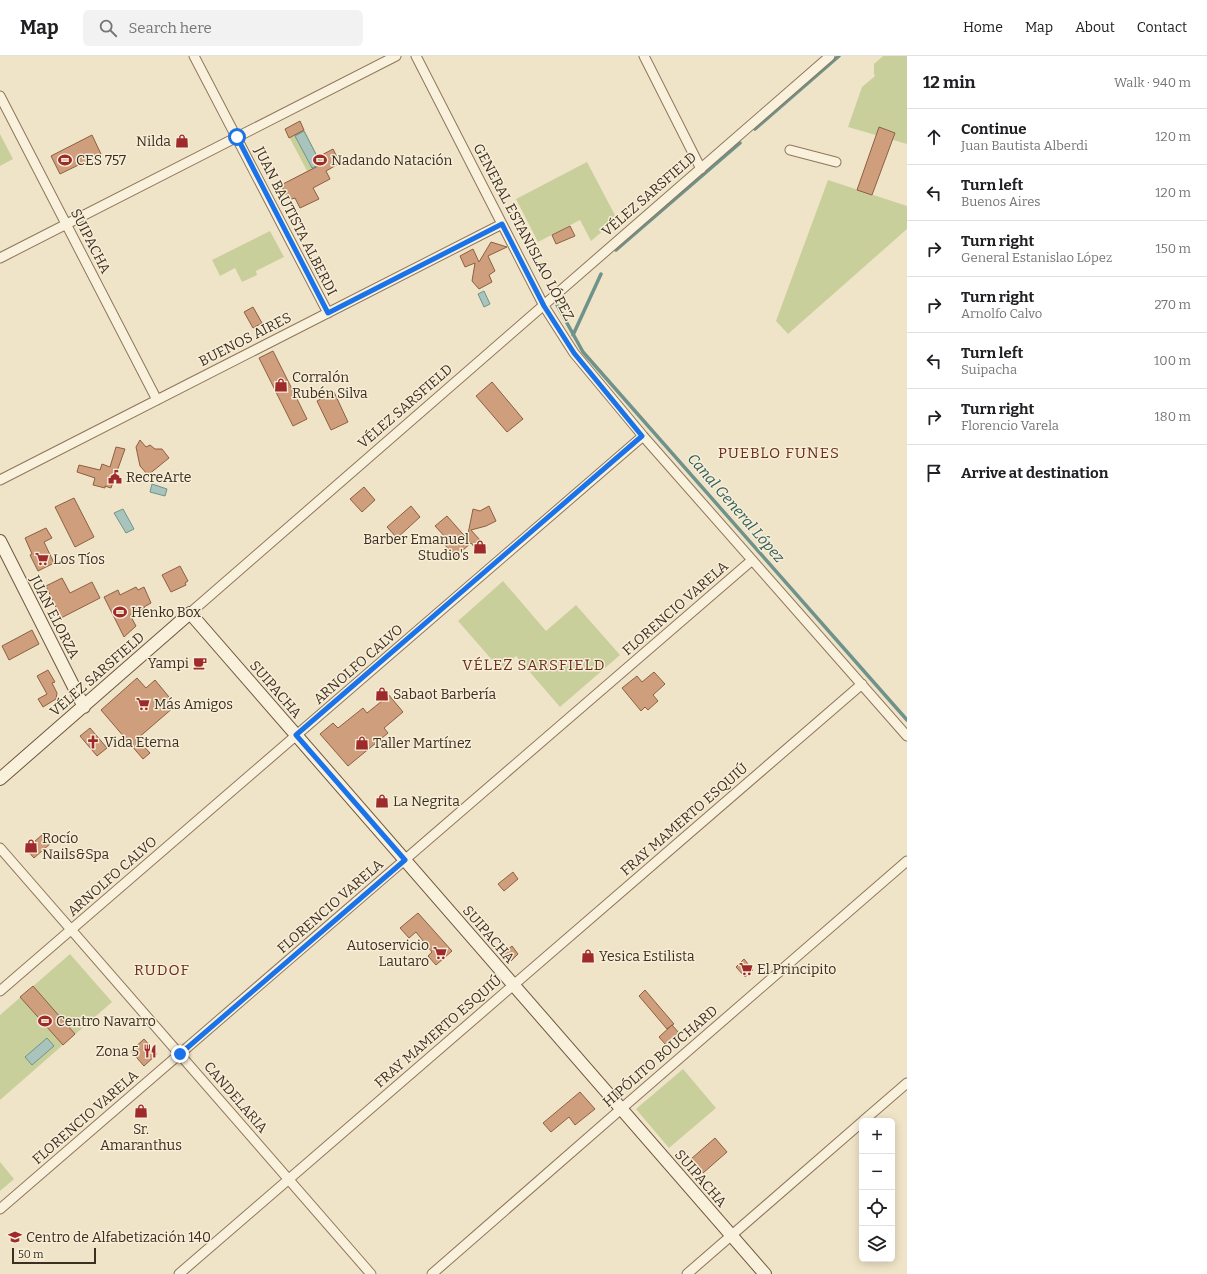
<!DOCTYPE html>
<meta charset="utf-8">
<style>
body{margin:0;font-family:Bitter,serif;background:#f2f2f2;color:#202124}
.controls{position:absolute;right:12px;bottom:12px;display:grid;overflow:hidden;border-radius:6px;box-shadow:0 2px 10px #0003}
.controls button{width:36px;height:36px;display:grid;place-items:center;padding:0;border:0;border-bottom:1px solid #e0e0e0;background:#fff;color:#202124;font:20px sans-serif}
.scale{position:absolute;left:12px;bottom:10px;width:84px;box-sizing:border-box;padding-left:4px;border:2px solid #3d2e20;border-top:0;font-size:11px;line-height:14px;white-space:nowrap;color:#3d2e20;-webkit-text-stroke:3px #f7eed8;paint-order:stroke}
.stop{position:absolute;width:12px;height:12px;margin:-9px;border:3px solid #1a73e8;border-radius:50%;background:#fff}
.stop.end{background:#1a73e8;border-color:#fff;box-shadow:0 1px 4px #0008}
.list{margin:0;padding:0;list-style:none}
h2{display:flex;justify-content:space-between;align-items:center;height:52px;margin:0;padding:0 16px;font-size:17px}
h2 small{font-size:13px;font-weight:400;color:#757577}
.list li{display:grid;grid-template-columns:26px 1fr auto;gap:12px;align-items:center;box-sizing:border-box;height:56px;padding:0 16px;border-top:1px solid #e0e0e0}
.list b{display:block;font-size:15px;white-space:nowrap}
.list p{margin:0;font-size:13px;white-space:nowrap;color:#757577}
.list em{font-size:13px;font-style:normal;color:#757577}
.icon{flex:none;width:22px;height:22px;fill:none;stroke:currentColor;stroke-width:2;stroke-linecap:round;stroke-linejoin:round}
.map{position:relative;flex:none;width:907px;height:1218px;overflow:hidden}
header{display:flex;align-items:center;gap:24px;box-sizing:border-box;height:56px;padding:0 20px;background:#fff;border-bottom:1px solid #e0e0e0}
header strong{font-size:19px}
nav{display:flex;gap:22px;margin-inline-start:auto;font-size:14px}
.search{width:280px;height:36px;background:#f2f2f2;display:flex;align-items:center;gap:10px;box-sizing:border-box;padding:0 14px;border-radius:6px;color:#757577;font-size:15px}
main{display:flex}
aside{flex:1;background:#fff}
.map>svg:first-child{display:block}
.green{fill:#c9cf9b}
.water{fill:#a9c4bc;stroke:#6f938a}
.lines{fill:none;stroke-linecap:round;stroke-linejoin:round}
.stream{stroke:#6f938a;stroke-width:3.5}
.building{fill:#cf9f7d;stroke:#8d5f41}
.street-casing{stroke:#8d765c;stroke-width:11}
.secondary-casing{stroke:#6f573f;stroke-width:14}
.street{stroke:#faf1dc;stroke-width:9}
.secondary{stroke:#faf1dc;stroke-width:12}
.route{stroke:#1a73e8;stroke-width:5}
.labels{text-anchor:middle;stroke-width:3;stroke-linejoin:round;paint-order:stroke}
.poi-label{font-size:14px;fill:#3d2e20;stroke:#f7eed8;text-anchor:start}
.street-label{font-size:14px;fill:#3d2e20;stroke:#f7eed8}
.neighbourhood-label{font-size:15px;letter-spacing:1px;fill:#6b2e1e;stroke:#f7eed8}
.water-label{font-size:15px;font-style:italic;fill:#2f5d5a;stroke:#f7eed8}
</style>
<header>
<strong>Map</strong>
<div class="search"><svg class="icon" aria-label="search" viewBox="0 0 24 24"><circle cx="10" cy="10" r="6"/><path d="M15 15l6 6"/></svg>Search here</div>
<nav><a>Home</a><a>Map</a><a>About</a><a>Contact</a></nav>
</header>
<main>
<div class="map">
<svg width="907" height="1218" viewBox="0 0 907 1218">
<rect width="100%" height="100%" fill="#f0e4c8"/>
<!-- green -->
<path class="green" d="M883 0H907V88L848 71 862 31 875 20 874 18V8Z
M300 65 318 101 333 93 340 107 326 115 330 123 289 144 281 129 307 115 285 73Z
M0 78 13 103 0 110Z
M587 106 617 163 591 185 580 164 538 186 516 143Z
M828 124 907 150V173L788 278 776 265Z
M270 175 284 201 256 215 257 219 242 226 235 212 220 220 212 204Z
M503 525 546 575 576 549 620 599 560 651 516 600 500 613 458 565Z
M70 898 112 946 0 1044V959Z
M683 1013 716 1052 669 1092 636 1053Z
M0 1106 14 1123 0 1135Z"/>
<!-- water -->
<path class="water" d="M304 75 321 108 312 112 295 80Z
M484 235 490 248 484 251 478 238Z
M152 428 167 433 165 440 150 436Z
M123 453 134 473 126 477 114 457Z
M47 982 54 990 32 1009 25 1001Z"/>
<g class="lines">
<!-- stream -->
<path class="stream" d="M755 73 839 0
M616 194 740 87
M557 249 583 296 907 664
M573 279 601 218"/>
</g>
<!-- building -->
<path class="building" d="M300 65 304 74 289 82 285 73Z
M879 71 895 77 872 139 857 134Z
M92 79 101 98 60 118 51 100Z
M333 93 340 107 326 115 330 123 313 132 319 143 300 152 295 142 289 144 281 129 322 108 318 101Z
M570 170 575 180 556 188 552 179Z
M491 186 507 191 488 200 495 215 489 219 492 226 479 233 472 225 475 207 465 211 460 200 473 193 479 206Z
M253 251 262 267 253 272 244 256Z
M273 295 307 363 293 370 259 302Z
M492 326 523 363 507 376 476 340Z
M334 336 348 366 331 374 317 345Z
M140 384 146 391 150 389 155 393H162L169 402 148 419 140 410 136 391Z
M116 391 125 393 111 432 105 430V432L93 429 95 422 77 416 79 409 100 414 102 408 110 411Z
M364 431 375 444 362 456 350 443Z
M74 442 94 481 75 491 55 451Z
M411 450 420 461 397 482 387 471Z
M489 450 496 465 486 470 471 474 487 492 480 498 471 487 455 501 445 489 449 485 435 470 447 460 469 485 467 483 473 453 480 455Z
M46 472 52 482 44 486 54 507 38 515 30 499 32 498 25 482Z
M180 510 188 525 185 527 186 529 171 536 162 519Z
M62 522 70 537 92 526 100 542 61 562 46 530Z
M136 531 138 534 144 531 151 547 144 551 145 552 130 559 136 570 124 581 104 541 118 534 120 539Z
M32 574 39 588 9 604 2 590Z
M48 614 55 626 52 627 57 637 56 643 43 651 38 643 47 638 37 620Z
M654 616 665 628 653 639 658 645 648 654 645 651 641 655 622 632 637 620 642 626Z
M137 622 146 632 155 624 174 647V651L137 683 150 697 143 703 101 654Z
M383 632 403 656 384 672 388 677 348 710 320 678 333 667 338 672 363 652 367 657 382 645 376 638Z
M90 672 107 692 97 700 80 680Z
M43 778 51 787 34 802 26 793Z
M513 816 518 823 504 835 498 828Z
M418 857 452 895 436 909 428 900 432 896 416 876 409 882 400 872Z
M512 890 518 898 511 905 504 897Z
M744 903 753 914 745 921 736 911Z
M33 930 75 978 63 989 20 941Z
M645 934 674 968 672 969 679 977 666 989 659 981 672 969 667 973 639 940Z
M144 983 157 998 144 1010 131 995Z
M580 1036 595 1053 575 1069 569 1061 551 1076 543 1067Z
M715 1082 727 1096 703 1117 691 1103Z"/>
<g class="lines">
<!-- street casing -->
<g class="street-casing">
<path id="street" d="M194 0 328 257
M416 0 544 250 574 297 643 380 907 680
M644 0 701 113
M0 40 157 344
M790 94 836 106
M0 202 396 0
M0 424 502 168
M190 557 830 0
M0 792 371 1218
M0 935 643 380
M863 1065 907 1027
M0 1153 751 505
M179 1218 862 628
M432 1218 621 1053 907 805
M687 1218 862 1066"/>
</g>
<!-- secondary casing -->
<g class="secondary-casing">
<path id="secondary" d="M0 485 84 651
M0 723 190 557 765 1218"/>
</g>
<!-- street -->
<use href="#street" class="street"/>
<!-- secondary -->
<use href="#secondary" class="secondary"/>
</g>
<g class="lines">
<!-- route -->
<path class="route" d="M180 998 405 804 296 679 642 380 574 297 544 250 502 168 328 257 237 81"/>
</g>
<!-- icons -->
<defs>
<g id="shop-bare" transform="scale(1.08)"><path d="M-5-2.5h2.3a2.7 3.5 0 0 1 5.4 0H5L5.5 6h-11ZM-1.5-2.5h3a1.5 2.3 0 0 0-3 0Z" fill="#9e2a2b" stroke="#f7eed8" stroke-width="2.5" paint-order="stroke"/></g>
<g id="stadium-bare" transform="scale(1.08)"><path d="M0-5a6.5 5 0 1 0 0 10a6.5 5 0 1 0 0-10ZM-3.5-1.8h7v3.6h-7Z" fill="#9e2a2b" stroke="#f7eed8" stroke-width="2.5" paint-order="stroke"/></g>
<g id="civic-bare" transform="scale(1.08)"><path d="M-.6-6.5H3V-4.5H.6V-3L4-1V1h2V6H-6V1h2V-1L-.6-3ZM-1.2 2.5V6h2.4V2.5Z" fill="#9e2a2b" stroke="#f7eed8" stroke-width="2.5" paint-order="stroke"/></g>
<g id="supermarket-bare" transform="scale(1.08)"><path d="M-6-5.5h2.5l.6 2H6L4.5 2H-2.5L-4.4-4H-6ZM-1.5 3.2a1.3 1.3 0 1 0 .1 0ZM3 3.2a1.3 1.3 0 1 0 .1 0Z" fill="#9e2a2b" stroke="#f7eed8" stroke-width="2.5" paint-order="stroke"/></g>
<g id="cafe-bare" transform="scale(1.08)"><path d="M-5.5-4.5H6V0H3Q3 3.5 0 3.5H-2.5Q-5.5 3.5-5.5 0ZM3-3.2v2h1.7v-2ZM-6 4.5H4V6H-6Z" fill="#9e2a2b" stroke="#f7eed8" stroke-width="2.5" paint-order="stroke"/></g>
<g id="church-bare" transform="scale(1.08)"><path d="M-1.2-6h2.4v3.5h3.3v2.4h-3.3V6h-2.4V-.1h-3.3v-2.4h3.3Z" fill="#9e2a2b" stroke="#f7eed8" stroke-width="2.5" paint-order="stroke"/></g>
<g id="restaurant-bare" transform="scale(1.08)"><path d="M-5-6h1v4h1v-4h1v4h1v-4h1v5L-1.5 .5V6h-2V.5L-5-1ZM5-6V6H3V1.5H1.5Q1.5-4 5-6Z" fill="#9e2a2b" stroke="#f7eed8" stroke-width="2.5" paint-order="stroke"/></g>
<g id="school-bare" transform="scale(1.08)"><path d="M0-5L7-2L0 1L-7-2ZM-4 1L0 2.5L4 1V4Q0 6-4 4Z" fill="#9e2a2b" stroke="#f7eed8" stroke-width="2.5" paint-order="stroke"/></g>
</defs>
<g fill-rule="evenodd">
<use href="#shop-bare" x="182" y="85"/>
<use href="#stadium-bare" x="65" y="104"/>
<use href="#stadium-bare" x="320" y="104"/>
<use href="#shop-bare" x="281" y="329"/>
<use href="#civic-bare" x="115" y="421"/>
<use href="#shop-bare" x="480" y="491"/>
<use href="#supermarket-bare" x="42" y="503"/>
<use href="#stadium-bare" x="120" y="556"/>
<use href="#cafe-bare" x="200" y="607"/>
<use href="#shop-bare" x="382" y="638"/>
<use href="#supermarket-bare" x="143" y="648"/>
<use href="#church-bare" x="93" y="686"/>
<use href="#shop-bare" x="362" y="687"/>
<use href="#shop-bare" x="382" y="745"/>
<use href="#shop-bare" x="31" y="790"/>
<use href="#supermarket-bare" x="440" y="897"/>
<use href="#shop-bare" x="588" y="900"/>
<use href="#supermarket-bare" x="746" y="913"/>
<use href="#stadium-bare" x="45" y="965"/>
<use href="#restaurant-bare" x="150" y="995"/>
<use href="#shop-bare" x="141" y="1055"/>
<use href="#school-bare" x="15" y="1181"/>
</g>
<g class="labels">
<!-- poi labels -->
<g class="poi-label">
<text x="171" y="90" text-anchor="end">Nilda</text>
<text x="76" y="109">CES 757</text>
<text x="331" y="109">Nadando Natación</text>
<text x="292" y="326">Corralón<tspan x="292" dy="16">Rubén Silva</tspan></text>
<text x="126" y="426">RecreArte</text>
<text x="469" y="488" text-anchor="end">Barber Emanuel<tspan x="469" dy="16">Studio's</tspan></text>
<text x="53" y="508">Los Tíos</text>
<text x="131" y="561">Henko Box</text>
<text x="189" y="612" text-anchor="end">Yampi</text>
<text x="393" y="643">Sabaot Barbería</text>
<text x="154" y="653">Más Amigos</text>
<text x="104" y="691">Vida Eterna</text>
<text x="373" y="692">Taller Martínez</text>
<text x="393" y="750">La Negrita</text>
<text x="42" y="787">Rocío<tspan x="42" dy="16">Nails&amp;Spa</tspan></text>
<text x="429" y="894" text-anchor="end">Autoservicio<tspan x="429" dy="16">Lautaro</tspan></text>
<text x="599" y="905">Yesica Estilista</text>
<text x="757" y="918">El Principito</text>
<text x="56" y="970">Centro Navarro</text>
<text x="139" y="1000" text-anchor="end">Zona 5</text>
<text x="141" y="1078" text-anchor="middle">Sr.<tspan x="141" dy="16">Amaranthus</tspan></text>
<text x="26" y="1186">Centro de Alfabetización 140</text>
</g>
<!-- street labels -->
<g class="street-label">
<text transform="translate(649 138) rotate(-41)" y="5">VÉLEZ SARSFIELD</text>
<text transform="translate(296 165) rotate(63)" y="5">JUAN BAUTISTA ALBERDI</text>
<text transform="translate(524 176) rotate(62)" y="5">GENERAL ESTANISLAO LÓPEZ</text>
<text transform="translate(91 185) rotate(63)" y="5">SUIPACHA</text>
<text transform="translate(245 283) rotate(-27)" y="5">BUENOS AIRES</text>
<text transform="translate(405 350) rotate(-41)" y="5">VÉLEZ SARSFIELD</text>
<text transform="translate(675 552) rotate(-41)" y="5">FLORENCIO VARELA</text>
<text transform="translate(55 561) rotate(63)" y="5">JUAN ELORZA</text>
<text transform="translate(358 608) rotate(-41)" y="5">ARNOLFO CALVO</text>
<text transform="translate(97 618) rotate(-41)" y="5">VÉLEZ SARSFIELD</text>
<text transform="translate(276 633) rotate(49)" y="5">SUIPACHA</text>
<text transform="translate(684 763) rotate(-41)" y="5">FRAY MAMERTO ESQUIÚ</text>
<text transform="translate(112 820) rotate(-41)" y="5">ARNOLFO CALVO</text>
<text transform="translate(330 850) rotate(-41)" y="5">FLORENCIO VARELA</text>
<text transform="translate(489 878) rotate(49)" y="5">SUIPACHA</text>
<text transform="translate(438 975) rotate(-41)" y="5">FRAY MAMERTO ESQUIÚ</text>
<text transform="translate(660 1000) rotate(-41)" y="5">HIPÓLITO BOUCHARD</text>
<text transform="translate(236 1041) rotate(49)" y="5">CANDELARIA</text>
<text transform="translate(85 1061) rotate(-41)" y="5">FLORENCIO VARELA</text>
<text transform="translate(701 1122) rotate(49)" y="5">SUIPACHA</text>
</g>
<!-- neighbourhood labels -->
<g class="neighbourhood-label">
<text x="779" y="402">PUEBLO FUNES</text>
<text x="534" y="614">VÉLEZ SARSFIELD</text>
<text x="162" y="919">RUDOF</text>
</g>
<!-- water labels -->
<g class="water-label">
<text transform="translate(736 452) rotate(49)" y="5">Canal General López</text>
</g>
</g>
</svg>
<div class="controls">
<button>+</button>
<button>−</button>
<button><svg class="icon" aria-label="locate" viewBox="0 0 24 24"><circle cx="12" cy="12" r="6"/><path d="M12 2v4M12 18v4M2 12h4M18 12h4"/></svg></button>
<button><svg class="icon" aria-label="layers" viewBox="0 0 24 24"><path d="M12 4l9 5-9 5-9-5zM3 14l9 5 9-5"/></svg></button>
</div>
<div class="scale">50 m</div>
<div class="stop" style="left:237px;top:81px"></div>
<div class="stop end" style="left:180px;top:998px"></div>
</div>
<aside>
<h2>12 min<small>Walk · 940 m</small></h2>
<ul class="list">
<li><svg class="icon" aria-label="ahead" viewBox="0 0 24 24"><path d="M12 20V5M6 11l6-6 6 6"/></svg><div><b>Continue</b><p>Juan Bautista Alberdi</p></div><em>120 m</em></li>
<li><svg class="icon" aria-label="left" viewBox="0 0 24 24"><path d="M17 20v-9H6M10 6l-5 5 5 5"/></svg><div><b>Turn left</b><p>Buenos Aires</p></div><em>120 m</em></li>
<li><svg class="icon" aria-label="right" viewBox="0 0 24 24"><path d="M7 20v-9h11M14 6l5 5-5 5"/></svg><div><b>Turn right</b><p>General Estanislao López</p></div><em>150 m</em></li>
<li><svg class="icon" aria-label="right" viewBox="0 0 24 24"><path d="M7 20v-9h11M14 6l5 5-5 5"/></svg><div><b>Turn right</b><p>Arnolfo Calvo</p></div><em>270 m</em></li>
<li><svg class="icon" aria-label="left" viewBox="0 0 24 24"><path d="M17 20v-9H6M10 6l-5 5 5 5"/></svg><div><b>Turn left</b><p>Suipacha</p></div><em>100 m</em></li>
<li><svg class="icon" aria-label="right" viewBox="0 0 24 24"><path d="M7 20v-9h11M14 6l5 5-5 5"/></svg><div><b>Turn right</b><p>Florencio Varela</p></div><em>180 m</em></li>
<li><svg class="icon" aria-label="arrive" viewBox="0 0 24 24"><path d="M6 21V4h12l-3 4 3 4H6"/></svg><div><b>Arrive at destination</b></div></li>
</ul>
</aside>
</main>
